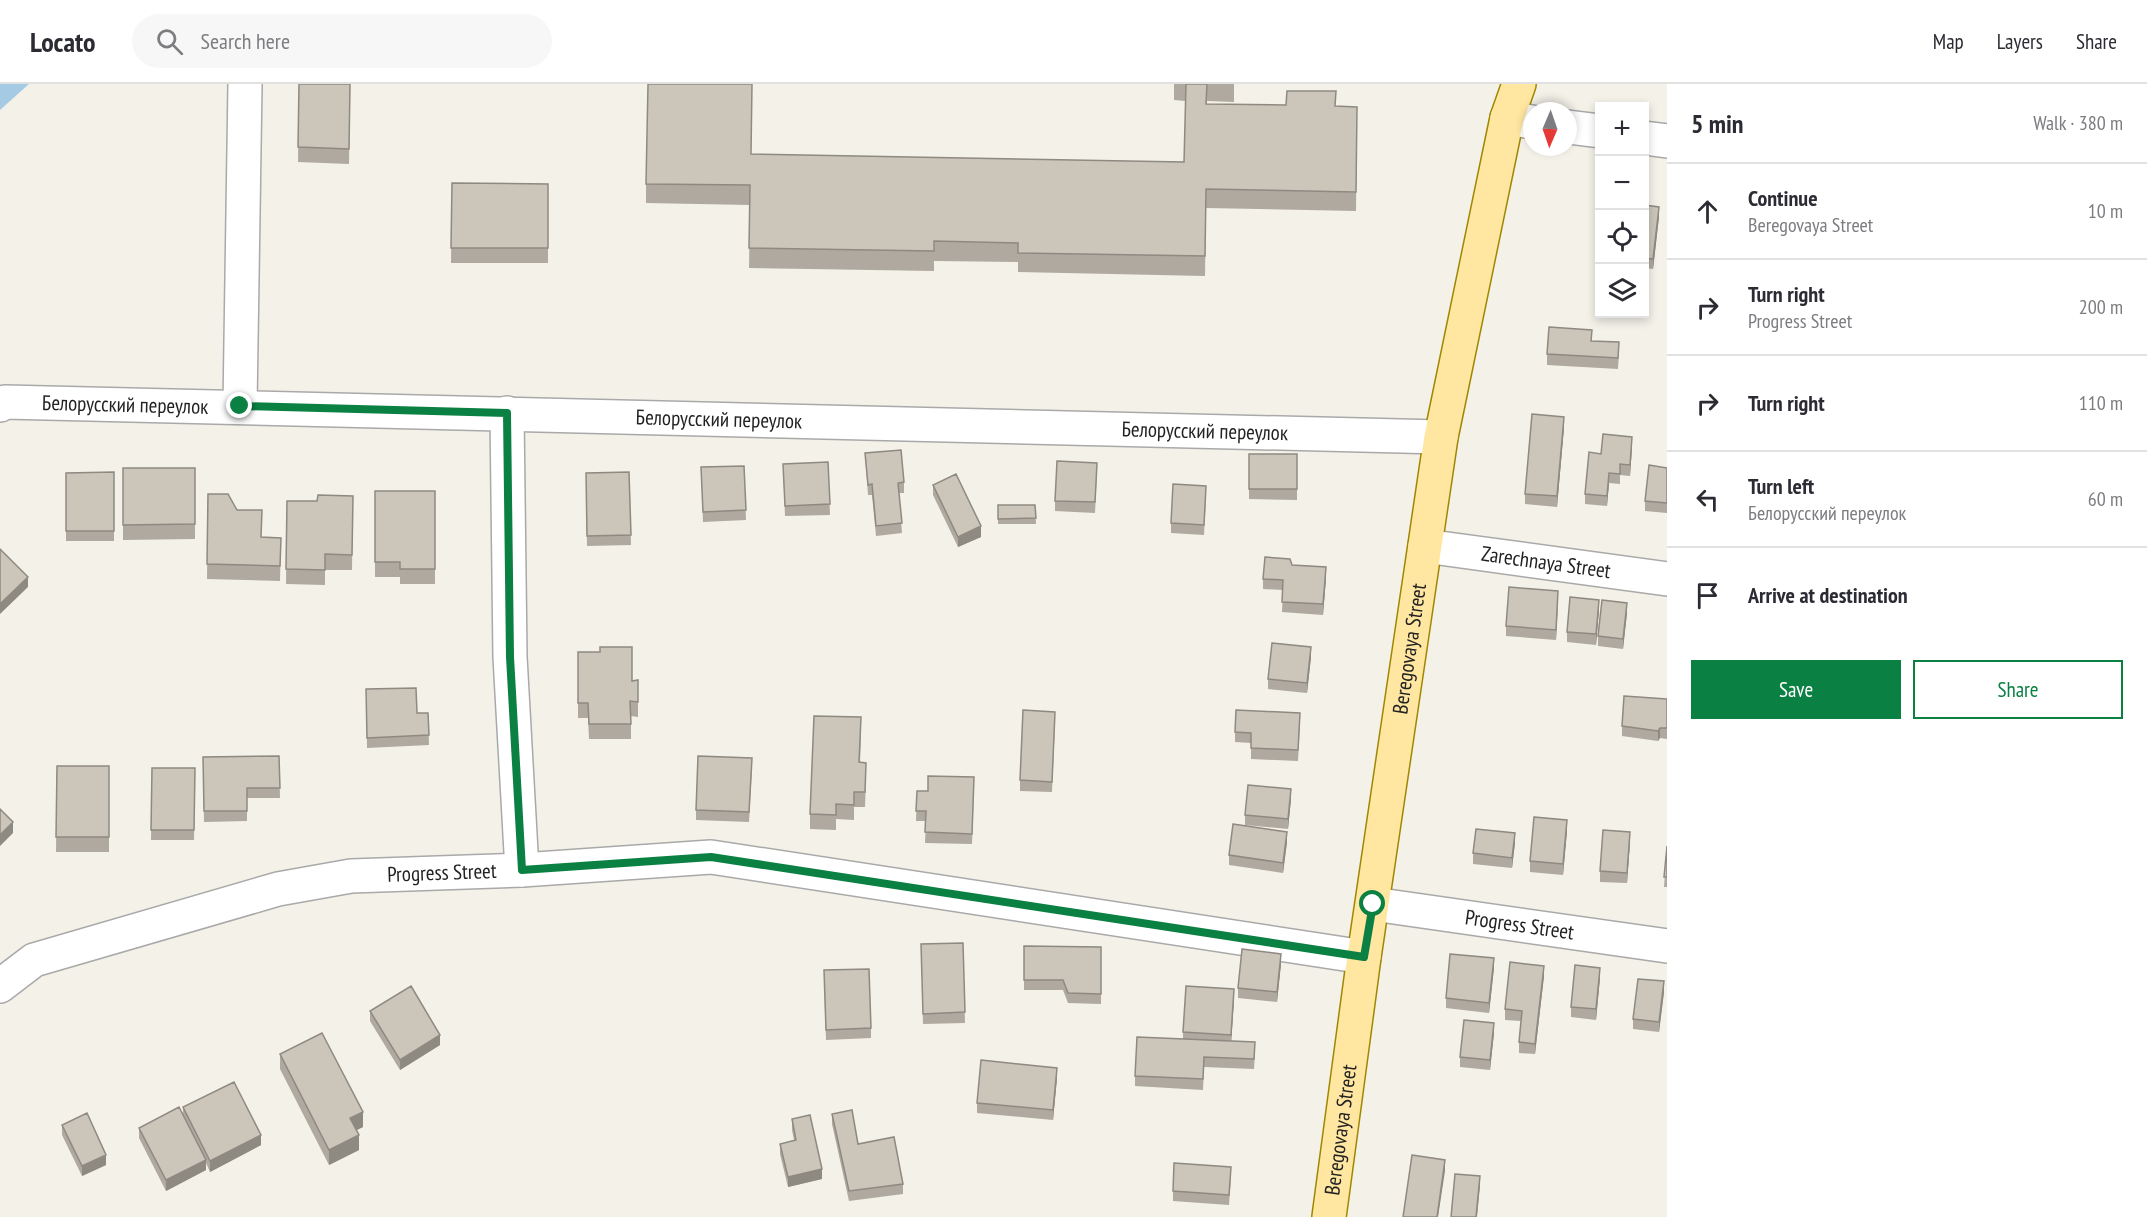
<!DOCTYPE html>
<meta charset="utf-8">
<style>
body{margin:0;font-family:"PT Sans Narrow",sans-serif;background:#f7f7f7;color:#2b2b33}
.controls{position:absolute;right:18px;top:18px;display:grid;overflow:hidden;border-radius:0px;box-shadow:0 3px 9px #0003}
.controls button{width:54px;height:54px;display:grid;place-items:center;padding:0;border:0;border-bottom:2px solid #e1e1e2;background:#fff;color:#2b2b33;font:30px sans-serif}
.compass{position:absolute;left:1523px;top:18px;width:54px;height:54px;border-radius:50%;background:#fff;box-shadow:0 3px 9px #0003;rotate:182deg}
.stop{position:absolute;width:18px;height:18px;margin:-14px;border:4px solid #0b8043;border-radius:50%;background:#fff}
.stop.end{background:#0b8043;border-color:#fff;box-shadow:0 2px 6px #0008}
.list{margin:0;padding:0;list-style:none}
h2{display:flex;justify-content:space-between;align-items:center;height:78px;margin:0;padding:0 24px;font-size:26px}
h2 small{font-size:20px;font-weight:400;color:#7c7c81}
.list li{display:grid;grid-template-columns:39px 1fr auto;gap:18px;align-items:center;box-sizing:border-box;height:96px;padding:0 24px;border-top:2px solid #e1e1e2}
.list b{display:block;font-size:22px;white-space:nowrap}
.list p{margin:0;font-size:20px;white-space:nowrap;color:#7c7c81}
.list em{font-size:20px;font-style:normal;color:#7c7c81}
.actions{display:flex;gap:12px;padding:18px 24px}
.actions a{flex:1;padding:14px 0;border:2px solid #0b8043;border-radius:0px;text-align:center;font-size:21px;color:#0b8043}
.actions .main{background:#0b8043;color:#fff}
.icon{flex:none;width:33px;height:33px;fill:none;stroke:currentColor;stroke-width:2;stroke-linecap:round;stroke-linejoin:round}
.map{position:relative;flex:none;width:1667px;height:1133px;overflow:hidden}
header{display:flex;align-items:center;gap:36px;box-sizing:border-box;height:84px;padding:0 30px;background:#fff;border-bottom:2px solid #e1e1e2}
header strong{font-size:28px}
nav{display:flex;gap:33px;margin-inline-start:auto;font-size:21px}
.search{width:420px;height:54px;background:#f7f7f7;display:flex;align-items:center;gap:15px;box-sizing:border-box;padding:0 21px;border-radius:33px;color:#7c7c81;font-size:22px}
main{display:flex}
aside{flex:1;background:#fff}
.map>svg:first-child{display:block}
.water{fill:#a5cbe4}
.lines{fill:none;stroke-linecap:round;stroke-linejoin:round}
.minor-casing{stroke:#a9a9a9;stroke-width:36}
.major-casing{stroke:#a08700;stroke-width:36}
.minor{stroke:#fff;stroke-width:33}
.major{stroke:#ffe7a1;stroke-width:33}
.wall{fill:#afa9a0}
.shaded-wall{fill:#8e8a82}
.building{fill:#cbc5ba;stroke:#8e8a82;stroke-width:1.5}
.route{stroke:#0b8043;stroke-width:8}
.labels{text-anchor:middle;stroke-width:5;stroke-linejoin:round;paint-order:stroke}
.street-label{font-size:21px;fill:#222;stroke:#fff}
</style>
<header>
<strong>Locato</strong>
<div class="search"><svg class="icon" aria-label="search" viewBox="0 0 24 24"><circle cx="10" cy="10" r="6"/><path d="M15 15l6 6"/></svg>Search here</div>
<nav><a>Map</a><a>Layers</a><a>Share</a></nav>
</header>
<main>
<div class="map">
<svg width="1667" height="1133" viewBox="0 0 1667 1133">
<rect width="100%" height="100%" fill="#f3f1e8"/>
<!-- water -->
<path class="water" d="M0 0H29L0 26Z"/>
<g class="lines">
<!-- minor casing -->
<g class="minor-casing">
<g id="minor">
<path d="M1507 34 1532 38"/>
<path d="M1568 43 1600 47"/>
<path d="M1644 54 1667 57"/>
<path id="s1" d="M0 321 5 318 1441 353"/>
<path d="M240 322 245 0"/>
<path d="M507 329 510 573 522 786"/>
<path id="s2" d="M1425 462 1667 495"/>
<path id="s3" d="M1373 820 1667 862"/>
<path id="s4" d="M0 902 34 876 278 805 351 792 522 786 711 773 1364 873"/>
</g>
</g>
<!-- major casing -->
<g class="major-casing">
<g id="major">
<path id="s5" d="M1329 1133 1364 873 1441 353 1507 34 1519 0"/>
</g>
</g>
<!-- minor -->
<use href="#minor" class="minor"/>
<!-- major -->
<use href="#major" class="major"/>
</g>
<!-- wall -->
<path class="wall" d="M299 0H350L349 80 298 78Z
M1174 0H1234V18L1207 17V20L1357 23 1356 127 1206 124 1205 192 1018 188V178L934 177V187L749 184 750 121 646 119V100L751 70 1184 78 1186 17 1174 16Z
M452 99 548 100V179H451Z
M1644 121 1659 133 1653 185 1644 184Z
M1592 257 1619 268 1618 285 1547 281V270Z
M1564 344 1557 423 1525 420V410Z
M1632 363 1630 392 1620 391V400L1609 399 1607 422 1585 420V410L1601 370Z
M865 369 904 398V409H899L902 449 876 452 872 411H868Z
M1249 370H1297V416L1249 415Z
M828 378 830 431 785 432 783 380Z
M744 382 746 436 703 438 701 383Z
M123 384H195V455L123 456Z
M1667 384V429L1645 427V417Z
M114 388V457H66V389Z
M629 388 631 461 587 462 586 389Z
M1097 389 1095 429 1055 427V417Z
M933 401 981 453 958 463 933 411Z
M375 407H435V500H400V493H375Z
M208 410 237 426 262 453 281 454 280 497 207 495Z
M353 412 352 486H325V501L286 500 287 417H317Z
M1206 413 1204 451 1171 449V439Z
M998 421H1035L1036 440H998Z
M1292 481 1326 494 1323 531 1282 528 1283 506 1263 505V495Z
M1558 517 1556 556 1506 552V542Z
M1599 526 1596 561 1567 558V548Z
M1627 529 1623 565 1598 562V552Z
M578 568 632 597 638 596V633L631 632V655H589L588 634H578Z
M1311 573 1307 609 1268 605V595Z
M366 605 417 629H428L429 661 367 664Z
M1667 615V655L1660 654 1658 657 1622 652V642Z
M1055 638 1052 708 1020 707V696Z
M1300 640 1298 677 1251 675V659L1235 658V648Z
M861 648 860 679 866 694 865 723H854V736L836 735V746L810 745V730Z
M279 672 280 714H247V737L204 738 203 673Z
M57 682H109V768H56Z
M152 684H195L194 756H151Z
M752 684 749 738 696 736V726Z
M974 704 972 760 925 759 926 737H916L917 707H928Z
M1291 715 1288 745 1245 741V731Z
M1567 747 1563 791 1530 788V777Z
M1287 758 1283 789 1229 781V771Z
M1630 758 1627 799 1600 798V787Z
M1515 759 1512 784 1473 780V769Z
M1667 762V803H1664Z
M963 859 965 939 923 940 921 860Z
M1024 862 1101 863V920L1068 919 1063 906H1024Z
M1281 880 1277 918 1238 914V904Z
M1494 884 1489 929 1446 924V914Z
M1544 892 1535 970 1519 969V958L1521 937 1505 936V925Z
M1600 894 1596 936 1571 933V923Z
M824 896 871 944V954L826 956Z
M1664 908 1659 948 1633 945V935Z
M1234 915 1231 957 1255 969 1254 985 1204 983 1203 1006 1135 1002V992L1183 955V948Z
M370 927 440 961 400 986 370 937Z
M1494 949 1490 986 1460 983V973Z
M280 970 363 1043 357 1046 359 1066 329 1081 280 985Z
M1057 994 1053 1036 977 1029V1019Z
M183 1023 261 1061 210 1088 206 1079V1086L166 1107 139 1054V1044L183 1031Z
M832 1030 858 1060 903 1100V1110L849 1117 832 1040Z
M792 1035 822 1095 788 1103 780 1070V1060L794 1056 792 1046Z
M62 1041 106 1081 82 1092 62 1051Z
M1231 1093 1229 1121 1173 1117V1107Z"/>
<!-- shaded-wall -->
<path class="shaded-wall" d="M1659 123V133L1653 185V175Z
M1564 333V344L1557 423V412Z
M1632 353V363L1630 392V381Z
M1609 389V399L1607 422V412Z
M981 442V453L958 463V453Z
M1326 483V494L1323 531V520Z
M28 493V503L0 530V520Z
M1558 507V517L1556 556V546Z
M1599 516V526L1596 561V550Z
M1627 519V529L1623 565V555Z
M1311 563V573L1307 609V599Z
M1660 644V654L1658 657V647Z
M1291 705V715L1288 745V735Z
M1567 736V747L1563 791V780Z
M13 738V749L0 762V751Z
M1287 748V758L1283 789V779Z
M1630 748V758L1627 799V789Z
M1515 749V759L1512 784V774Z
M1281 870V880L1277 918V908Z
M1494 874V884L1489 929V919Z
M1544 882V892L1535 970V960Z
M1600 884V894L1596 936V925Z
M1664 897V908L1659 948V938Z
M1234 905V915L1231 961V951Z
M1494 939V949L1490 986V976Z
M440 951V961L400 986V976Z
M1057 984V994L1053 1036V1026Z
M363 1028V1043L350 1049V1034Z
M261 1051V1061L210 1088V1077Z
M359 1051V1066L329 1081V1066Z
M106 1071V1081L82 1092V1082Z
M206 1076V1086L166 1107V1096Z
M1445 1076V1087L1438 1133H1437Z
M822 1085V1095L788 1103V1093Z
M1480 1092V1102L1477 1133H1476Z"/>
<!-- building -->
<path class="building" d="M299 0H350L349 65 298 63Z
M648 0H752L751 70 1184 78 1186 0H1207L1206 20 1286 21 1287 7H1336L1335 22 1357 23 1356 108 1206 105 1205 172 1018 169V159L934 157V167L749 164 750 101 646 100Z
M452 99 548 100V164H451Z
M1644 121 1659 123 1653 175 1644 174Z
M1549 243 1592 246 1591 257 1619 258 1618 274 1547 270Z
M1532 330 1564 333 1557 412 1525 410Z
M1603 350 1632 353 1630 381 1620 380V390L1609 389 1607 412 1585 410 1589 368 1601 370Z
M901 366 904 398 898 399 902 439 876 442 872 400 868 401 865 369Z
M1249 370H1297V405H1249Z
M1057 377 1097 379 1095 418 1055 417Z
M828 378 830 420 785 422 783 380Z
M1649 381 1667 384V419L1645 417Z
M744 382 746 426 703 428 701 383Z
M123 384H195V440L123 441Z
M114 388V447H66V389Z
M629 388 631 451 587 452 586 389Z
M956 390 981 442 958 453 933 401Z
M1173 400 1206 402 1204 441 1171 439Z
M375 407H435V485H400V478H375Z
M208 410H228L237 426H262L261 453 281 454 280 482 207 480Z
M318 411 353 412 352 471 325 470V486L286 485 287 417H317Z
M998 421H1035L1036 434 998 435Z
M0 465 28 493 0 520Z
M1265 473 1290 475 1292 481 1326 483 1323 520 1282 518 1283 496 1263 495Z
M1509 503 1558 507 1556 546 1506 542Z
M1570 513 1599 516 1596 550 1567 548Z
M1602 516 1627 519 1623 555 1598 552Z
M1272 559 1311 563 1307 599 1268 595Z
M600 563H632V597L638 596V618L630 617 631 640H589L588 619H578V568H600Z
M416 604 417 629H428L429 651 367 654 366 605Z
M1624 612 1667 615V644H1660L1658 647 1622 642Z
M1023 626 1055 628 1052 698 1020 696Z
M1236 626 1300 629 1298 666 1251 664V649L1235 648Z
M814 632 861 633 859 678 866 679 865 708H854V721L836 720V731L810 730Z
M279 672 280 704H247V727H204L203 673Z
M698 672 752 674 749 728 696 726Z
M57 682H109V753H56Z
M152 684H195L194 746H151Z
M928 692 974 693 972 750 925 748 926 727H916L917 707H928Z
M1248 701 1291 705 1288 735 1245 731Z
M0 725 13 738 0 751Z
M1534 733 1567 736 1563 780 1530 777Z
M1233 740 1287 748 1283 779 1229 771Z
M1476 745 1515 749 1512 774 1473 769Z
M1603 746 1630 748 1627 789 1600 787Z
M1667 762V793H1664Z
M963 859 965 928 923 930 921 860Z
M1024 862 1101 863V910L1068 909 1063 896H1024Z
M1242 865 1281 870 1277 908 1238 904Z
M1450 870 1494 874 1489 919 1446 914Z
M1510 878 1544 882 1535 960 1519 958 1522 927 1505 925Z
M1575 881 1600 884 1596 925 1571 923Z
M869 885 871 944 826 946 824 886Z
M1638 895 1664 897 1659 938 1633 935Z
M411 902 440 951 400 976 370 927Z
M1186 902 1234 905 1231 951 1183 948Z
M1464 936 1494 939 1490 976 1460 973Z
M322 949 363 1028 350 1034 359 1051 329 1066 280 970Z
M1137 953 1255 958 1254 975 1204 973 1203 995 1135 992Z
M981 976 1057 984 1053 1026 977 1019Z
M234 998 261 1051 210 1077 183 1023Z
M179 1023 206 1076 166 1096 139 1044Z
M852 1026 858 1060 894 1053 903 1100 849 1107 832 1030Z
M87 1029 106 1071 82 1082 62 1041Z
M810 1031 822 1085 788 1093 780 1060 796 1056 792 1035Z
M1412 1071 1445 1076 1437 1133H1403Z
M1174 1079 1231 1083 1229 1111 1173 1107Z
M1455 1090 1480 1092 1476 1133H1451Z"/>
<g class="lines">
<!-- route -->
<path class="route" d="M240 322 507 329 510 573 522 786 711 773 1364 873 1373 820"/>
</g>
<g class="labels">
<!-- street labels -->
<g class="street-label">
<text dy="7" stroke="none"><textPath href="#s1" startOffset="126">Белорусский переулок</textPath></text>
<text dy="7" stroke="none"><textPath href="#s1" startOffset="720">Белорусский переулок</textPath></text>
<text dy="7" stroke="none"><textPath href="#s1" startOffset="1206">Белорусский переулок</textPath></text>
<text dy="7" stroke="none"><textPath href="#s2" startOffset="122">Zarechnaya Street</textPath></text>
<text dy="7" stroke="none"><textPath href="#s5" startOffset="574">Beregovaya Street</textPath></text>
<text dy="7" stroke="none"><textPath href="#s4" startOffset="462">Progress Street</textPath></text>
<text dy="7" stroke="none"><textPath href="#s3" startOffset="148">Progress Street</textPath></text>
<text dy="7" stroke="none"><textPath href="#s5" startOffset="88">Beregovaya Street</textPath></text>
</g>
</g>
</svg>
<div class="controls">
<button>+</button>
<button>−</button>
<button><svg class="icon" aria-label="locate" viewBox="0 0 24 24"><circle cx="12" cy="12" r="6"/><path d="M12 2v4M12 18v4M2 12h4M18 12h4"/></svg></button>
<button><svg class="icon" aria-label="layers" viewBox="0 0 24 24"><path d="M12 4l9 5-9 5-9-5zM3 14l9 5 9-5"/></svg></button>
</div>
<svg class="compass" viewBox="-18 -18 36 36"><path d="M0-13l5 13h-10z" fill="#e53935"/><path d="M0 13l5-13h-10z" fill="#7c7c81"/></svg>
<div class="stop" style="left:1373px;top:820px"></div>
<div class="stop end" style="left:240px;top:322px"></div>
</div>
<aside>
<h2>5 min<small>Walk · 380 m</small></h2>
<ul class="list">
<li><svg class="icon" aria-label="ahead" viewBox="0 0 24 24"><path d="M12 20V5M6 11l6-6 6 6"/></svg><div><b>Continue</b><p>Beregovaya Street</p></div><em>10 m</em></li>
<li><svg class="icon" aria-label="right" viewBox="0 0 24 24"><path d="M7 20v-9h11M14 6l5 5-5 5"/></svg><div><b>Turn right</b><p>Progress Street</p></div><em>200 m</em></li>
<li><svg class="icon" aria-label="right" viewBox="0 0 24 24"><path d="M7 20v-9h11M14 6l5 5-5 5"/></svg><div><b>Turn right</b></div><em>110 m</em></li>
<li><svg class="icon" aria-label="left" viewBox="0 0 24 24"><path d="M17 20v-9H6M10 6l-5 5 5 5"/></svg><div><b>Turn left</b><p>Белорусский переулок</p></div><em>60 m</em></li>
<li><svg class="icon" aria-label="arrive" viewBox="0 0 24 24"><path d="M6 21V4h12l-3 4 3 4H6"/></svg><div><b>Arrive at destination</b></div></li>
</ul>
<div class="actions"><a class="main">Save</a><a>Share</a></div>
</aside>
</main>
